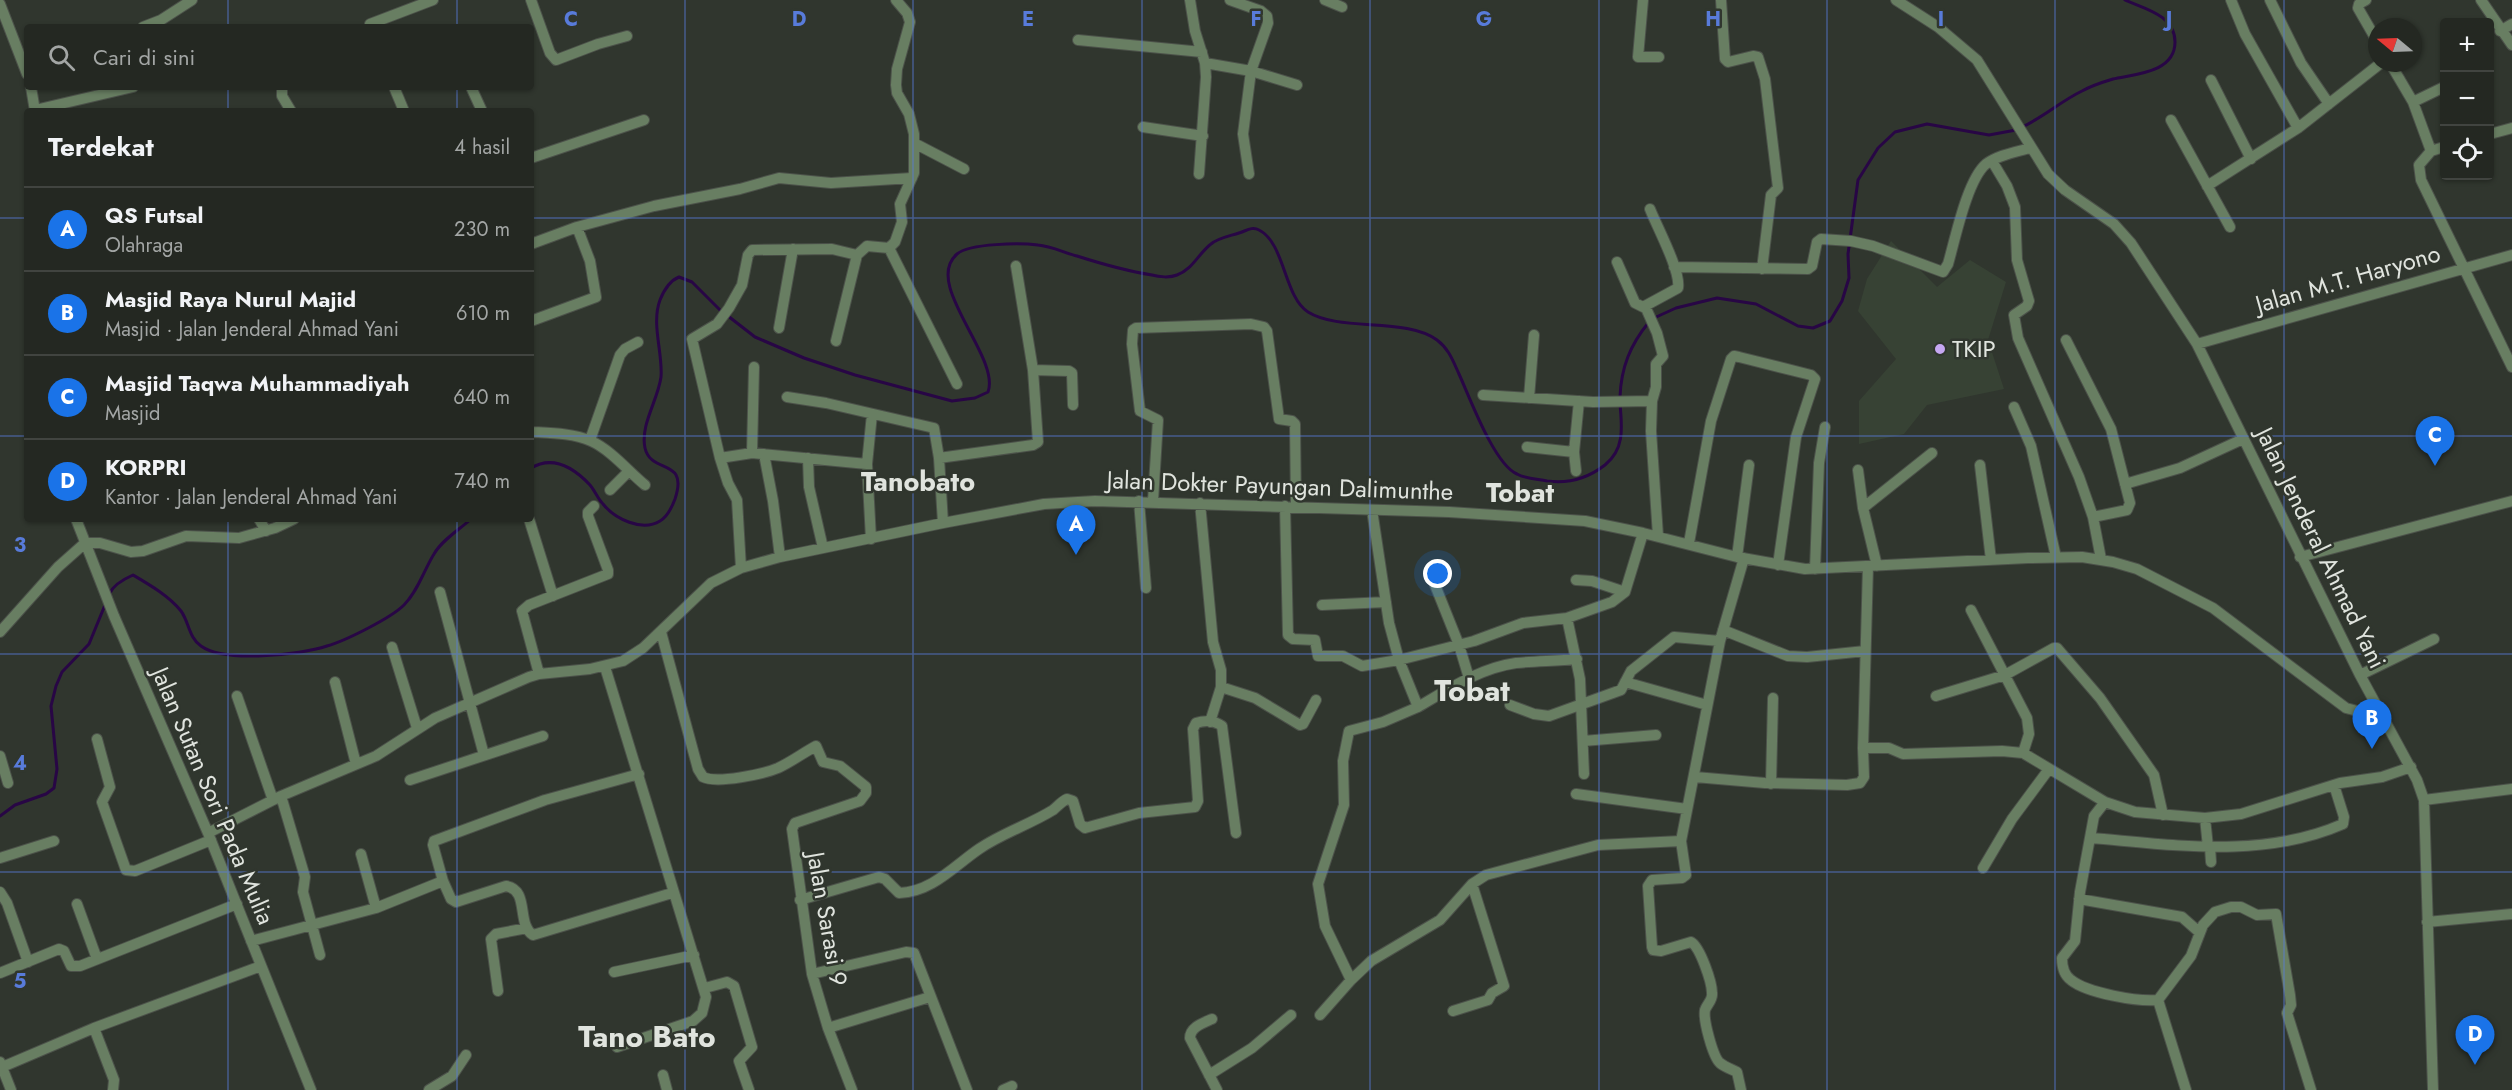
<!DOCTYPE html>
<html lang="id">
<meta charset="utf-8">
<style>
body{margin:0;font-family:Jost,sans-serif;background:#2c302a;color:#f1f3f6}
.controls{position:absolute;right:18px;top:18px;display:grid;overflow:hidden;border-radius:6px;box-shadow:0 2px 4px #0004}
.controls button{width:54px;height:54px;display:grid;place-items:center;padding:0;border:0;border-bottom:2px solid #414440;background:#242822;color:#f1f3f6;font:30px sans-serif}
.compass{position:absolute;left:2368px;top:18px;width:54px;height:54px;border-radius:50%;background:#242822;box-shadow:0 2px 4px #0004;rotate:289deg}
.you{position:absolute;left:1438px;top:574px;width:21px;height:21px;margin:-15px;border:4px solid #fff;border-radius:50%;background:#1a73e8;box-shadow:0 0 0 9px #1a73e833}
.badge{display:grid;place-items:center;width:39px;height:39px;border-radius:50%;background:#1a73e8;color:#fff;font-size:20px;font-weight:700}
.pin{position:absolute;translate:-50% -50px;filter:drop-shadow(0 2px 3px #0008)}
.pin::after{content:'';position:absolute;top:32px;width:21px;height:18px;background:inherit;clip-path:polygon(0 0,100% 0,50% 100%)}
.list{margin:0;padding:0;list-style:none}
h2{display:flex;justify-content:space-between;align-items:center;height:78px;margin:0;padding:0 24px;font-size:26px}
h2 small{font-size:20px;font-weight:400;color:#a3a6a5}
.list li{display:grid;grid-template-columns:39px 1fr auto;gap:18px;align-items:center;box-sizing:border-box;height:84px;padding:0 24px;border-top:2px solid #414440}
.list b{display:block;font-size:22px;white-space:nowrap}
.list p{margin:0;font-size:20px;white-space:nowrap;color:#a3a6a5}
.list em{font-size:20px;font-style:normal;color:#a3a6a5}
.icon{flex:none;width:33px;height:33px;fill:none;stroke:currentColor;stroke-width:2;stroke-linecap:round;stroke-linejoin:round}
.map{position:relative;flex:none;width:2512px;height:1090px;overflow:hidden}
.search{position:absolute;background:#242822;box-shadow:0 2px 4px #0004;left:24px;top:24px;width:510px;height:66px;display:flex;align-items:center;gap:15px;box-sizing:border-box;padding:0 21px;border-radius:6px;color:#a3a6a5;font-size:22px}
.panel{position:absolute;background:#242822;box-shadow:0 2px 4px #0004;left:24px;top:108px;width:510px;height:414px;border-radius:6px}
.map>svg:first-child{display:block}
.built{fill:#374234}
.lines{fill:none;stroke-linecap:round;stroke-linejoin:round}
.stream{stroke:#280645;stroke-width:3}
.minor-casing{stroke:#4c524a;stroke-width:12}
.minor{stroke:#687e62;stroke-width:10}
.grid{fill:none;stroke:#587bda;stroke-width:1.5;stroke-opacity:0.55}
.poi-dot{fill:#c5a7f1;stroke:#30362e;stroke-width:2}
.labels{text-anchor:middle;stroke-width:5;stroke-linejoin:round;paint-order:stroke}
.street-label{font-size:24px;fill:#e0e4de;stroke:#30362e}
.poi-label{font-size:24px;fill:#e0e4de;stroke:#30362e;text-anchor:start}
.quarter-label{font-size:27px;font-weight:bold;fill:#e0e4de;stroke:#30362e}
.district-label{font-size:30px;font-weight:bold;fill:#e0e4de;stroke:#30362e}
.grid-label{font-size:20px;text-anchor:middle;font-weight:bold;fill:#587bda;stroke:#30362e;stroke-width:5;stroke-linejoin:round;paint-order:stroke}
</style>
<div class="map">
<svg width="2512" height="1090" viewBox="0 0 2512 1090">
<rect width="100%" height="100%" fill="#30362e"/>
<!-- built -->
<path class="built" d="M1891 241 1937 287 1970 260 2006 282 1988 340 2004 389 1927 405 1904 434 1859 444V401L1896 359 1858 311 1867 279Z"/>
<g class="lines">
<!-- stream -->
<path class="stream" d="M2022 127C2044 117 2061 101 2082 91 2091 86 2103 82 2113 79 2134 74 2175 73 2175 42 2175 15 2145 9 2125 0
M728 316 755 337 804 358 855 375 952 401 975 398 988 392C1001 357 922 284 957 254 970 243 1021 243 1038 245 1051 246 1065 253 1077 256 1102 264 1127 271 1152 275 1159 277 1170 278 1177 275 1192 270 1199 253 1211 244 1218 238 1230 236 1239 233 1246 231 1252 226 1259 230 1285 243 1284 297 1308 312 1340 332 1406 317 1437 340 1449 349 1453 361 1459 374 1470 398 1494 464 1517 474 1526 479 1537 479 1547 481 1568 484 1588 478 1605 465 1625 449 1622 427 1620 404
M1654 318 1676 308 1717 298 1756 304 1798 326 1813 328 1830 321 1842 301 1849 278 1848 254 1858 180 1878 148 1895 132 1927 124 1989 135 2016 130
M1620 397C1621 368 1630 345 1649 322
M531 468C553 455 574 468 590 485 595 491 598 499 603 504 615 519 642 532 660 521 667 517 672 507 675 499 689 457 651 475 645 448 640 425 658 400 661 377 663 353 651 324 660 300 664 290 669 281 679 277L692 282 722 312
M110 593C114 584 124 579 133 575 150 585 169 596 181 611 189 622 189 638 201 646 224 663 300 655 327 646 345 641 391 618 404 605 418 591 424 570 434 554 442 540 459 530 471 519
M0 816 15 805 46 794 54 788 57 769 51 706 56 686 62 672 89 644 105 605"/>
<!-- minor casing -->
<g class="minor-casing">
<path id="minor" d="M531 0 550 53 556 60 598 44 627 36
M1190 0 1195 31 1205 63 1206 77 1199 174
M1230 0 1261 11 1267 16 1268 23 1251 71 1243 134 1249 174
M1325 0 1342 7
M1643 0 1638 57H1659
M1721 0 1725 59 1728 62 1753 56 1758 57 1765 79 1778 188 1771 195 1762 269
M1896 0 1938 27 1977 60 2048 174 2065 190 2114 224 2131 243 2197 344 2360 675 2417 780 2424 800 2433 1090
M2231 0 2245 34 2298 128
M2270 0 2301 63 2329 104
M2366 0 2359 4 2358 8 2377 41
M2481 0 2512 45
M0 4 27 74
M143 27 161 20 192 0
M371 27 370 24 433 0
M2500 31 2512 24
M1078 40 1202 52
M1205 63 1251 71 1297 85
M2390 63 2413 102 2431 151
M2211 80 2251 159
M31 87 35 111
M282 87V96L291 111
M394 87 404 111
M471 87 482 111
M2413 102 2444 87
M35 110 133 87
M2171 120 2230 227
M1143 127 1203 136
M2490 134 2512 128
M914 143 964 169
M2431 151 2419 165 2421 180 2512 367
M2431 151 2444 147
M531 158 644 120
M1992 161 2007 186 2015 207 2017 260 2029 301 2027 306 2014 315 2018 338 2079 477 2093 517 2101 559
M2207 186 2298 128 2381 63
M531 244 577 227 654 206 740 189 779 178 831 183 912 178
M889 248 895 242 902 222 900 204 914 173V134L909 114 897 93 896 85 897 69 910 22 907 13 896 0
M889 248 957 384
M1617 262 1635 303 1643 307 1678 288C1681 271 1657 227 1650 209
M1674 267 1808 269 1812 266 1817 242 1821 239 1851 241 1873 246 1943 272 1948 264C1955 240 1967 180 1986 164 1998 155 2016 152 2030 148
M1645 306 1657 333 1663 356 1656 364V387L1652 401
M531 321 596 297 590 261 577 227
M779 328 793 249
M2066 340 2111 429 2130 503 2127 510 2093 517
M836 341 857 255 867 246 889 248
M2197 344 2512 255
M1033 370 1069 371 1072 373 1073 405
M1483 395 1593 402 1652 401 1651 431 1658 536
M787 397 826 403 934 428 939 458 943 523
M1529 398 1534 335
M2014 407 2031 446 2056 557
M531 432C550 433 573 433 591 441 611 450 628 471 645 485
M590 440 620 355 625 349 638 342
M1527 447 1574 452
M752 453 754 367
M764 454 773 501 780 557
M720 458 752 453 867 464
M808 458 809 487 823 548
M939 458 1033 445 1038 442 1033 370 1016 266
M1980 465 1991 560
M1858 470 1863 508 1877 566
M1576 471 1574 452 1579 401
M2125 484 2180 468 2243 439
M610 490 629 471
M1139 501 1146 588
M1153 501 1158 420 1140 411 1132 344 1133 330 1136 328 1251 324 1264 327 1267 331 1279 419 1292 421 1295 424 1296 507
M1200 503 1213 642 1221 670V687L1210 722
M1285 506 1288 635 1293 639 1315 640 1318 656H1343L1362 666 1399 660 1418 707C1449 689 1480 668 1516 663 1536 661 1557 661 1577 659
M1863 508 1932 453
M1372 510 1389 623 1399 660 1474 641 1523 623 1567 618 1612 602 1625 592 1643 533
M76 519 114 616 208 833 311 1090
M259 519 266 531
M529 519 553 596
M871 539 867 464 872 414
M1689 543 1711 421 1731 359 1734 356 1739 357 1811 375 1815 379 1796 437 1778 565
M1737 557 1749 465
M2300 557 2512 501
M1868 566 1863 748H1889L1903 754 2002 751 2023 753 2105 802 2135 812 2205 818 2241 814 2340 783 2382 777 2411 767
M741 568 737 500 728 483 720 458 692 339 717 324 729 308 742 285 748 255 752 250 832 249 857 255
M1815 569 1819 463 1825 427
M1576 580 1592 581 1625 592
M1435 585 1459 645 1469 678
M440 592 484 755
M1322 605 1386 602
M1971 610 2027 718 2029 734 2023 753
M1567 618 1580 679 1584 774
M1723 630 1788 656 1807 657 1865 651
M0 632 58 567 85 543H100L131 552 143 551 186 536 239 538 275 528 294 519
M661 632 698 769 703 777C717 784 764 774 778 768 791 762 803 753 816 746L823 762 840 766 866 787V793L860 801 795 823 792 829 812 974 828 1028 852 1090
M392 647 417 728
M605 667 706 997 702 1013 693 1021 617 1047
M539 674 522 611 529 605 608 574V570L588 516V512L594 506
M2360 675 2434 639
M335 682 356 764
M1625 682 1707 705
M1221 687 1255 698 1300 725 1303 724 1316 700
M237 696 273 800
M1936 696 2005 675 2054 648H2057L2100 698 2154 775 2163 815
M1510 705 1534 714 1549 716 1621 690 1631 671 1674 637 1720 641
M97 739 110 787 102 802 126 870 135 871 211 840
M1583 741 1656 735
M0 756 8 783
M639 774 545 800 434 841 433 845 443 881 451 899 456 902 506 886C530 890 516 924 533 935L672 893
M1695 777 1765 783 1847 785 1860 783 1864 777 1863 748
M410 780 543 736
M1771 784 1773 698
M1576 794 1687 809
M281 796 305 877 303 892 320 955
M2424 800 2512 789
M2105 802 2094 816 2080 892 2075 941 2062 958C2062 966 2064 975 2071 980 2087 993 2138 1002 2158 1000L2191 956 2203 925 2215 912 2231 907H2241L2257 915 2276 914 2290 995 2291 1005 2287 1013 2311 1090
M2205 818 2208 847
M208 833 281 796 376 756 435 718 529 677 539 674 590 669 623 661 643 648 711 583 741 568 780 557 943 523 1044 504 1095 501 1449 512 1585 521 1643 533 1737 557 1805 569 2028 558 2082 557 2113 562 2137 569 2213 608 2346 708 2361 712 2378 708
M2091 838C2175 845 2263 859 2343 824L2344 817 2334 785
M1681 841 1686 875 1682 878 1652 880 1648 886 1652 947 1653 950 1661 951 1691 942C1700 947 1712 982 1712 993 1713 1000 1707 1004 1705 1010 1703 1020 1713 1057 1720 1063 1725 1067 1731 1069 1737 1072L1741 1090
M2210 847 2211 862
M361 854 376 908
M0 858 54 841
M1983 868 2012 819 2049 769
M0 892 7 903 28 962
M2079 899 2182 917 2199 932
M800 900 879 877 885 879 899 893C932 892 954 866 979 849 1002 833 1029 825 1053 810 1058 806 1062 801 1067 799L1073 801 1080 824 1085 828 1139 813 1195 807 1198 801 1193 729 1196 723C1205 720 1215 721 1222 726L1236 833
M77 904 97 959
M2427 922 2512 914
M251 941 376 908 443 881
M614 972 694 955
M0 973 59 949 64 951 71 966H80L237 904
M812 974 906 952 914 953 967 1090
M1351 980 1325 926 1318 884 1344 805 1343 761 1349 731 1383 722 1418 707
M705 988 727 982 734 986 752 1047 739 1061 749 1090
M498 991 491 939 496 934 527 928
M2158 1000 2186 1090
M1453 1011 1488 1000 1492 993 1504 986 1472 884
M1320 1015 1351 980 1371 961 1440 920 1472 884 1486 875 1598 845 1681 841 1720 641 1744 558
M1212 1019C1203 1023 1190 1027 1190 1038L1217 1090
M94 1028 114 1080 113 1090
M828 1028 930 997
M0 1062 11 1090
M0 1068 94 1028 261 966
M663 1075 667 1090
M1209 1075 1252 1048 1291 1015
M429 1090 452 1076 466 1055
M1003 1090 1012 1086"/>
</g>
<!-- minor -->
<use href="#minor" class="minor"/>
</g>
<!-- grid -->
<path class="grid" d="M228 0V27M457 0V27M685 0V1090M913 0V1090M1142 0V1090M1370 0V1090M1599 0V1090M1827 0V1090M2055 0V1090M2284 0V1090M228 87V111M457 87V111M0 218H27M531 218H2512M0 436H27M531 436H2512M228 519V1090M457 519V1090M0 654H2512M0 872H2512"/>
<!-- markers -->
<circle class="poi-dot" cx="1940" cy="349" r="6"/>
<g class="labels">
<!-- street labels -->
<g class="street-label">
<text transform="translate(2348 279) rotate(-16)" y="8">Jalan M.T. Haryono</text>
<text transform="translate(1280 486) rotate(2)" y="8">Jalan Dokter Payungan Dalimunthe</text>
<text transform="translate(2321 548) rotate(64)" y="8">Jalan Jenderal Ahmad Yani</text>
<text transform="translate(213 796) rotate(67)" y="8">Jalan Sutan Sori Pada Mulia</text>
<text transform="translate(827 919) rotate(80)" y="8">Jalan Sarasi 9</text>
</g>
<!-- poi labels -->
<g class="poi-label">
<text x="1952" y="357">TKIP</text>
</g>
<!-- quarter labels -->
<g class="quarter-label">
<text x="918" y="491">Tanobato</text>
<text x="1520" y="502">Tobat</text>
</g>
<!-- district labels -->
<g class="district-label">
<text x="1472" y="701">Tobat</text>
<text x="647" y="1047">Tano Bato</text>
</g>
</g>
<g class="grid-label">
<text x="571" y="26">C</text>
<text x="799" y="26">D</text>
<text x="1028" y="26">E</text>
<text x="1256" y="26">F</text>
<text x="1484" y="26">G</text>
<text x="1713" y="26">H</text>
<text x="1941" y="26">I</text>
<text x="2169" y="26">J</text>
<text x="20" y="552">3</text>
<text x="20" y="770">4</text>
<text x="20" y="988">5</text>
</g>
</svg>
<div class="controls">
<button>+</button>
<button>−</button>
<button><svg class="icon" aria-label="locate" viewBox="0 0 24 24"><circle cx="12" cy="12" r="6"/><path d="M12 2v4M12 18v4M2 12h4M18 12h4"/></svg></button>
</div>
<svg class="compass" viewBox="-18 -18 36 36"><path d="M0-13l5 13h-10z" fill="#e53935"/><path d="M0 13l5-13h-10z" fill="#a3a6a5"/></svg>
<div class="you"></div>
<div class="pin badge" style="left:1076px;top:555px">A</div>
<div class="pin badge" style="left:2372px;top:749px">B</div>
<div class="pin badge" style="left:2435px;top:466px">C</div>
<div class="pin badge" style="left:2475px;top:1065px">D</div>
<div class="search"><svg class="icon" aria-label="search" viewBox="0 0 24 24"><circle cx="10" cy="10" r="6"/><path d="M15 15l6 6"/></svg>Cari di sini</div>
<section class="panel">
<h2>Terdekat<small>4 hasil</small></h2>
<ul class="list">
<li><span class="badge">A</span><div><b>QS Futsal</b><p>Olahraga</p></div><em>230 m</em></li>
<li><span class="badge">B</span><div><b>Masjid Raya Nurul Majid</b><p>Masjid · Jalan Jenderal Ahmad Yani</p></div><em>610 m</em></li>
<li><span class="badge">C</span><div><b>Masjid Taqwa Muhammadiyah</b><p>Masjid</p></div><em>640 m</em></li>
<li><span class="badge">D</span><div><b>KORPRI</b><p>Kantor · Jalan Jenderal Ahmad Yani</p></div><em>740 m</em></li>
</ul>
</section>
</div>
